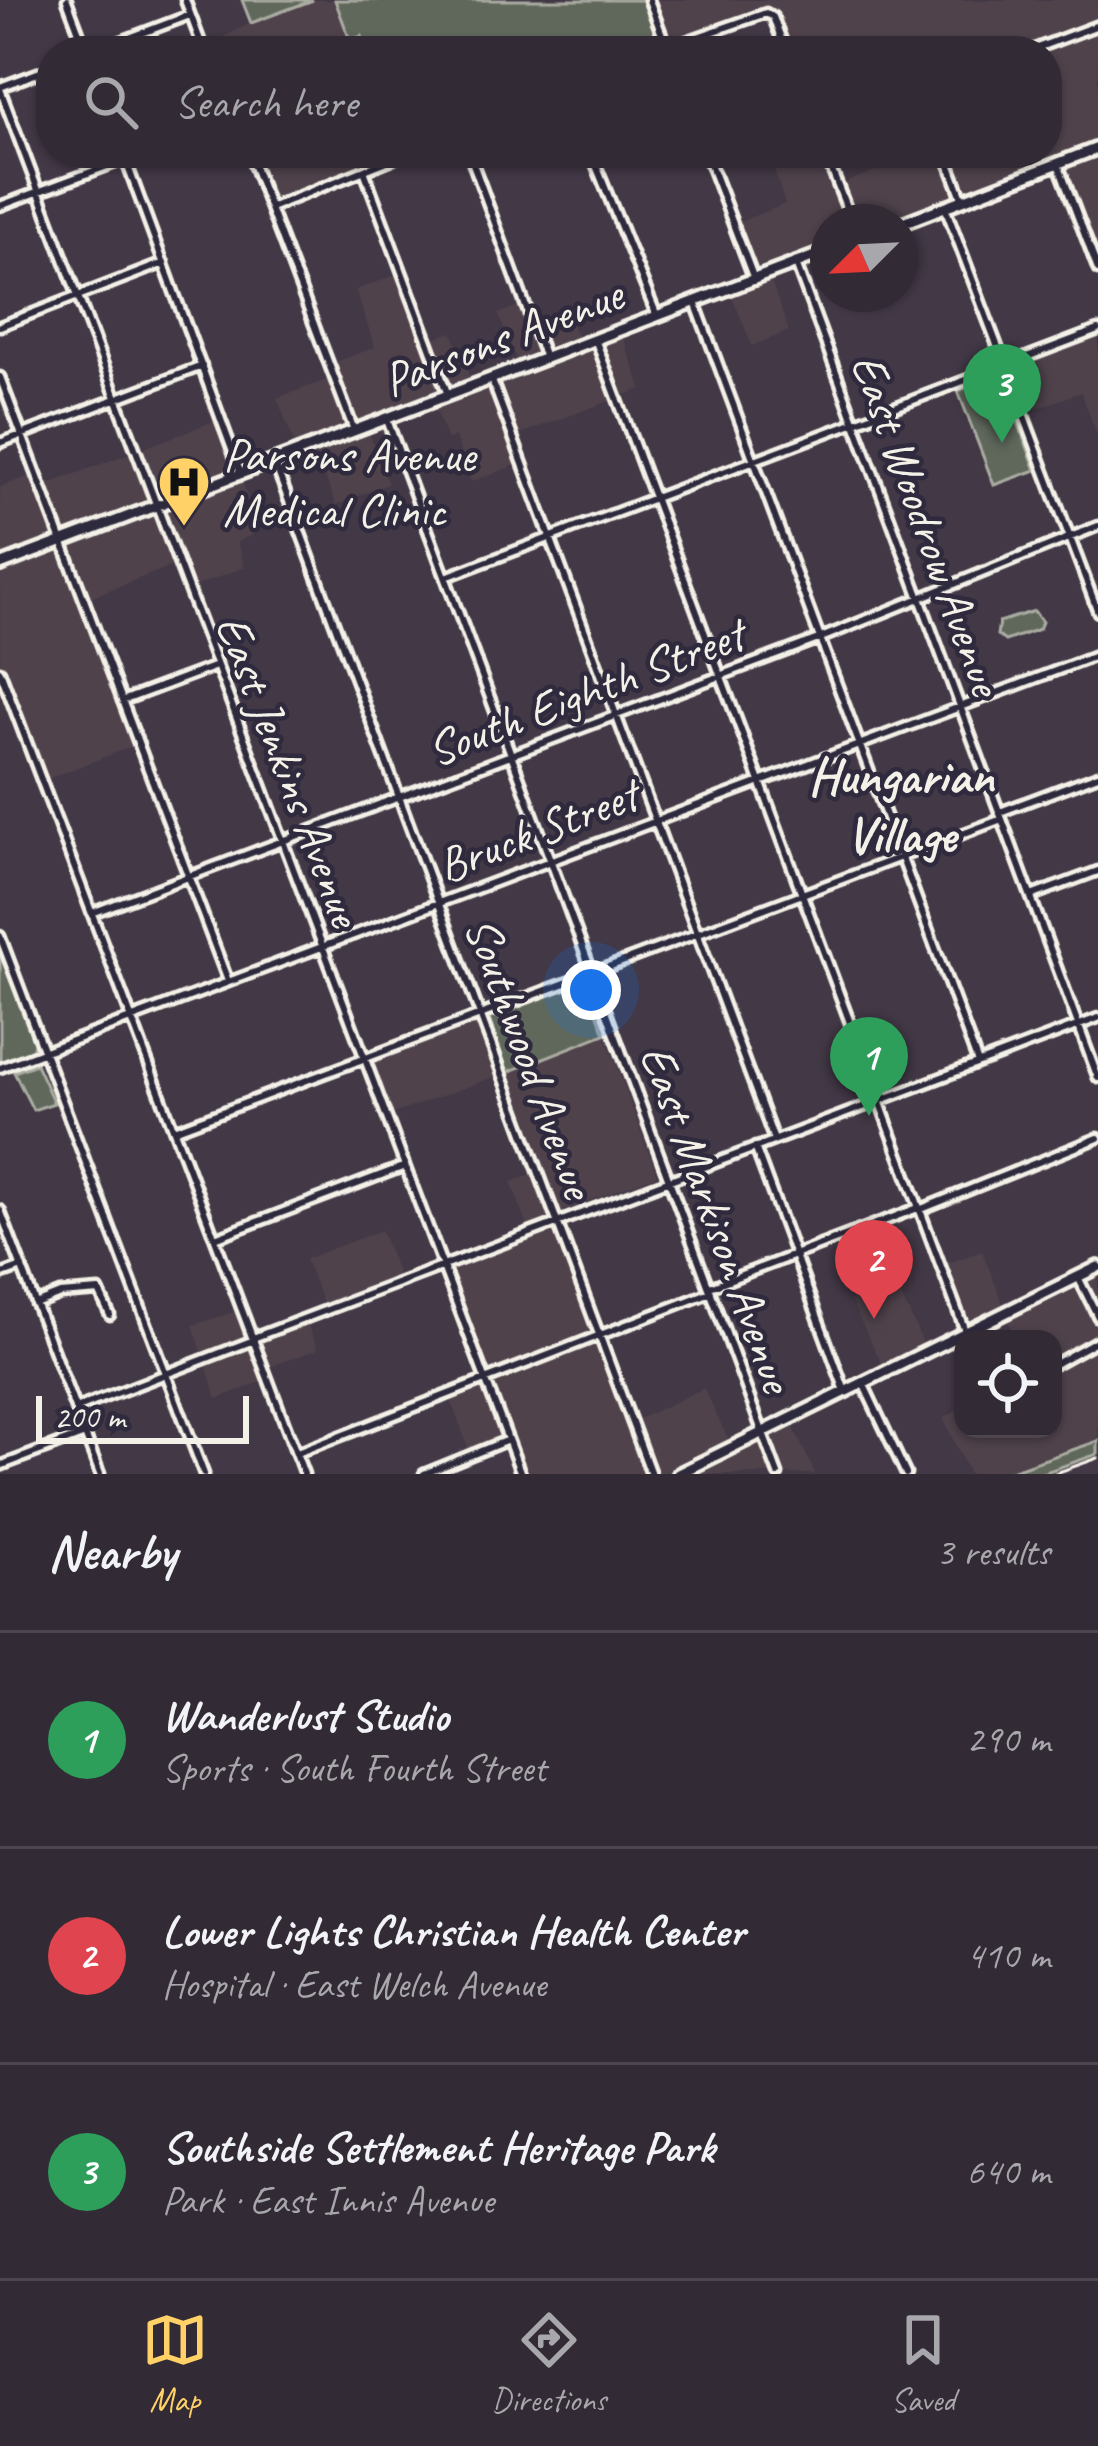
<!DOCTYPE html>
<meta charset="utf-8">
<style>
body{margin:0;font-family:Caveat,sans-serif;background:#3d3640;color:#f1f3f6}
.controls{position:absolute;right:36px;bottom:36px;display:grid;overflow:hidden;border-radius:24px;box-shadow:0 3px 9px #0004}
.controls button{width:108px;height:108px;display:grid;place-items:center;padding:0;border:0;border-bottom:3px solid #4d464f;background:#322a34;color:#f1f3f6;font:60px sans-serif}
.compass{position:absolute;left:810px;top:204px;width:108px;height:108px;border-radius:50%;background:#322a34;box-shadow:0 3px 9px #0004;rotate:246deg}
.scale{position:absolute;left:36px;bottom:30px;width:213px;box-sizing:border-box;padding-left:12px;border:6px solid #f4f1e8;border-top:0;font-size:33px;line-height:42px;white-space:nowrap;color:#f4f1e8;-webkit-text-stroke:9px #2f2a3d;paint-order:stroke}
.you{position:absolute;left:591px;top:990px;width:42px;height:42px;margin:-30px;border:9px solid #fff;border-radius:50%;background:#1a73e8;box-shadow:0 0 0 18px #1a73e833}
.badge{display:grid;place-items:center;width:78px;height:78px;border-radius:50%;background:#ffd166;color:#fff;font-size:39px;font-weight:700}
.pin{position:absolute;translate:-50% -99px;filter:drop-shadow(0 3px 6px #0008)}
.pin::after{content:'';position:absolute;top:63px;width:42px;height:36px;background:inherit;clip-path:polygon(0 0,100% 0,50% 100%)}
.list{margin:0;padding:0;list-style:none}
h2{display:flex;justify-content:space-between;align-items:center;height:156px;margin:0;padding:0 48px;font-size:51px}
h2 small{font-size:39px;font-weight:400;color:#a8a7ac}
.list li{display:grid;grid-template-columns:78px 1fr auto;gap:36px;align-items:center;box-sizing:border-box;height:216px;padding:0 48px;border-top:3px solid #4d464f}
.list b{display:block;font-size:45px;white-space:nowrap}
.list p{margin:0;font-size:39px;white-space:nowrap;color:#a8a7ac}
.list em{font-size:39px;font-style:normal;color:#a8a7ac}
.icon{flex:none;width:66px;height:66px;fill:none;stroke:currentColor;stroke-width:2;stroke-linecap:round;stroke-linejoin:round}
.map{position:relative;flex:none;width:1098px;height:1474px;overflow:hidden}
.search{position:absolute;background:#322a34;box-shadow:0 3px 9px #0004;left:36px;right:36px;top:36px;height:132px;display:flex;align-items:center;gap:30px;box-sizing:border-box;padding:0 42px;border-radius:48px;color:#a8a7ac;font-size:45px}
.sheet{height:804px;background:#322a34}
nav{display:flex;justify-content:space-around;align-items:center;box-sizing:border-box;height:168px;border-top:3px solid #4d464f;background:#322a34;font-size:33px;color:#a8a7ac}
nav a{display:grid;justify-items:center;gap:6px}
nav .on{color:#ffd166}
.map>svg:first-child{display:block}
.built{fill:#4f424c}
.green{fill:#60675b;stroke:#aaaca2;stroke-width:3}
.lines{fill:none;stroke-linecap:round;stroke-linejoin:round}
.street-casing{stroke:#f4f1e8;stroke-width:15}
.primary-casing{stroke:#f4f1e8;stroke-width:18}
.street{stroke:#2f2a3d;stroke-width:6}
.primary{stroke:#2f2a3d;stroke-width:9}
.rail{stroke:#f4f1e8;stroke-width:3}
.labels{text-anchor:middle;stroke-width:9;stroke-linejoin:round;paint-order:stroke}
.street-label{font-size:48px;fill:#f4f1e8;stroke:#2f2a3d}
.poi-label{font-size:48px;fill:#f4f1e8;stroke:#2f2a3d;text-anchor:start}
.neighbourhood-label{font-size:51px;font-weight:bold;fill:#f4f1e8;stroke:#2f2a3d}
</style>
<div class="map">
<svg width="1098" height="1474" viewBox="0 0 1098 1474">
<rect width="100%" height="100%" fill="#423846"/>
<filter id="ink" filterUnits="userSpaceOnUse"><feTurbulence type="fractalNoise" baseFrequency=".00833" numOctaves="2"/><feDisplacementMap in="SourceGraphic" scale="24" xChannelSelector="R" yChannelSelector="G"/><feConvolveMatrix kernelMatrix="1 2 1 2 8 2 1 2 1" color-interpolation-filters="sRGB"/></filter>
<g filter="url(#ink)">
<!-- built -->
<path class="built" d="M313 0H335L349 40 362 36 367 51H207L205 46 251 23Z
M643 0H1098V276L1056 165 900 222H828V251L768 274 789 331 752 346 729 289 753 279 731 225 785 204 774 171 825 153 837 186 922 153H1047V51H786L770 11 660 46Z
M255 153H397L276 199 271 196Z
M404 272 428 340 452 332 473 385 519 367 498 314 525 303 535 331 570 318 580 343 620 329 642 389 512 437 521 463 471 482 455 437 447 440 433 402 367 426 388 484 336 505 313 448 298 453 277 398 332 378 328 365 375 347 355 290Z
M1098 330V438L1081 392 1016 416 1002 367Z
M222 418 259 532 237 542 245 567 186 590 175 565 83 600 138 744 42 781 0 672V487L35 474 41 487Z
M478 1015 488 1016 508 1071 605 1034 657 1175 560 1212 557 1222 632 1422 704 1388 732 1447 790 1419 815 1474H521L508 1442 471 1456 448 1392 483 1378 443 1268 530 1232 511 1182 544 1170 508 1072 384 1117 363 1060Z
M381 1230 400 1280 325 1309 305 1259Z
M982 1251 1007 1313 1098 1267V1441L1002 1474H969L943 1418 963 1408V1429H1053V1339H1017L1004 1314 966 1333 941 1265Z
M895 1282 927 1352 886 1372 850 1300Z
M240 1310 251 1338 305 1318 318 1349 264 1369 267 1380 217 1399 193 1325Z"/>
<!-- green -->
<path class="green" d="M242 0H313L251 23Z
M335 0H643L660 46 647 51H367L362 36 350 40Z
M1000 375 1036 470 994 485 958 391Z
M1034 611 1042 622 1039 629 1005 641 997 635 999 622Z
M0 954 35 1041 32 1050 0 1062Z
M585 979 605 1034 508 1072 488 1016Z
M36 1064 54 1103 33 1110 14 1072Z
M1098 1441V1454L1040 1474H1002Z"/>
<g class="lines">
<!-- street casing -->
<g class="street-casing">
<path id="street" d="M67 0 86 51
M185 0 204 51
M649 0 667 48
M95 51 190 15
M658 51 766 13 773 17 786 51
M1029 51 1098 25
M0 87 51 68
M0 89 521 1474
M123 153 241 474
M249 153 354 430
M469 153 545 358
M591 153 657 316
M706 153 754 279
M825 153 852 222
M945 153 963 200
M1058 164 1098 270
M365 173 448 395
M0 206 142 153
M945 207 1098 612
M270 208 407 153
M796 264 1098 1078
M695 302 978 1063
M0 326 164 263
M595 339 968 1339
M0 377 228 981
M491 378 774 1140
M387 420 778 1474
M0 443 202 366
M274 461 651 1474
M446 577 1098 330
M0 671 304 1474
M122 701 216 666
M1000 812 1098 775
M1031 896 1098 871
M92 913 821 638 1098 526
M0 936 204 1474
M0 1068 1098 655
M174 1130 1002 819
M755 1147 845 1391
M0 1210 100 1474
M919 1210 1098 1138
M215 1238 405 1166
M0 1275 22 1267
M1078 1277 1098 1317
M710 1287 918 1208
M35 1304 60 1294 99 1291 110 1315
M253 1338 1098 1018
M1053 1365 1098 1340
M863 1383 906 1474
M75 1409 254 1340
M297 1453 711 1292
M0 1466 85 1434
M424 1474 508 1440"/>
</g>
<!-- primary casing -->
<g class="primary-casing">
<path id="primary" d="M900 224 1098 148
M0 565 828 251
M678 1474 1098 1267"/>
</g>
<!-- street -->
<use href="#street" class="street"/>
<!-- primary -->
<use href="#primary" class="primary"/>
<!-- rail -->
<path class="rail" d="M1053 1474 1098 1458"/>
</g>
</g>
<!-- icons -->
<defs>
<g id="hospital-pin" transform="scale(2.7)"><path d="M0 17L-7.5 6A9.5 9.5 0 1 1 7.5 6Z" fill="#ffd166" stroke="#2f2a3d"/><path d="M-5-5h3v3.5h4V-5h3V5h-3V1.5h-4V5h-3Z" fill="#111"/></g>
</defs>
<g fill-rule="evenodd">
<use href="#hospital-pin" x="184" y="482"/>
</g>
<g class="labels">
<!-- street labels -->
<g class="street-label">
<text transform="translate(502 336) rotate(-21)" y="17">Parsons Avenue</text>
<text transform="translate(928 524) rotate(70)" y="17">East Woodrow Avenue</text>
<text transform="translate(585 691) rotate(-21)" y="17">South Eighth Street</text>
<text transform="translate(290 770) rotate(69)" y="17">East Jenkins Avenue</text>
<text transform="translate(537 829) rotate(-21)" y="17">Bruck Street</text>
<text transform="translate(531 1057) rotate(70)" y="17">Southwood Avenue</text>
<text transform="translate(718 1218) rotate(70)" y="17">East Markison Avenue</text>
</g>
<!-- poi labels -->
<g class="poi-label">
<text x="223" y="471">Parsons Avenue<tspan x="223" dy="55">Medical Clinic</tspan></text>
</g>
<!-- neighbourhood labels -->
<g class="neighbourhood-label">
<text x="901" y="793">Hungarian<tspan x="901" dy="59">Village</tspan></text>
</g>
</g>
</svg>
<div class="controls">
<button><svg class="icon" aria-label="locate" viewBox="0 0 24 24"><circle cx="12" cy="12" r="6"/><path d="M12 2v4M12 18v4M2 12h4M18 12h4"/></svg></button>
</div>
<svg class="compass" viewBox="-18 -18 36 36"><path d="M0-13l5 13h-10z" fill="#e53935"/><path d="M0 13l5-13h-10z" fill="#a8a7ac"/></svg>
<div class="scale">200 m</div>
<div class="you"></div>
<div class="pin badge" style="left:869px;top:1116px;background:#2e9e5b">1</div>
<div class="pin badge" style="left:874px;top:1319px;background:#e0444e">2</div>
<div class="pin badge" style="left:1002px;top:443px;background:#2e9e5b">3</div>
<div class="search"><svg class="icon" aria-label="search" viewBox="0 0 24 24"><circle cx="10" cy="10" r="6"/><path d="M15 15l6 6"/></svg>Search here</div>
</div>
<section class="sheet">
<h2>Nearby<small>3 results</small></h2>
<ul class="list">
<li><span class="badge" style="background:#2e9e5b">1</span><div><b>Wanderlust Studio</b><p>Sports · South Fourth Street</p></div><em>290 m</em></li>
<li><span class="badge" style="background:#e0444e">2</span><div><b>Lower Lights Christian Health Center</b><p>Hospital · East Welch Avenue</p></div><em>410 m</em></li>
<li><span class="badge" style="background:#2e9e5b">3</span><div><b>Southside Settlement Heritage Park</b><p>Park · East Innis Avenue</p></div><em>640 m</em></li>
</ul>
</section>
<nav>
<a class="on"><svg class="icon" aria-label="map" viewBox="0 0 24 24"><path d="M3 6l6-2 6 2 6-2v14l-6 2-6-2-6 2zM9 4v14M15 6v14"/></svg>Map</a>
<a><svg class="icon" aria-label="directions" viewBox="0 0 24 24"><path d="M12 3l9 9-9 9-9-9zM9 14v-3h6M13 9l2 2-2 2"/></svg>Directions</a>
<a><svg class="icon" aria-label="saved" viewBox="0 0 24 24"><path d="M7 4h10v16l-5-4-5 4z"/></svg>Saved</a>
</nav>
